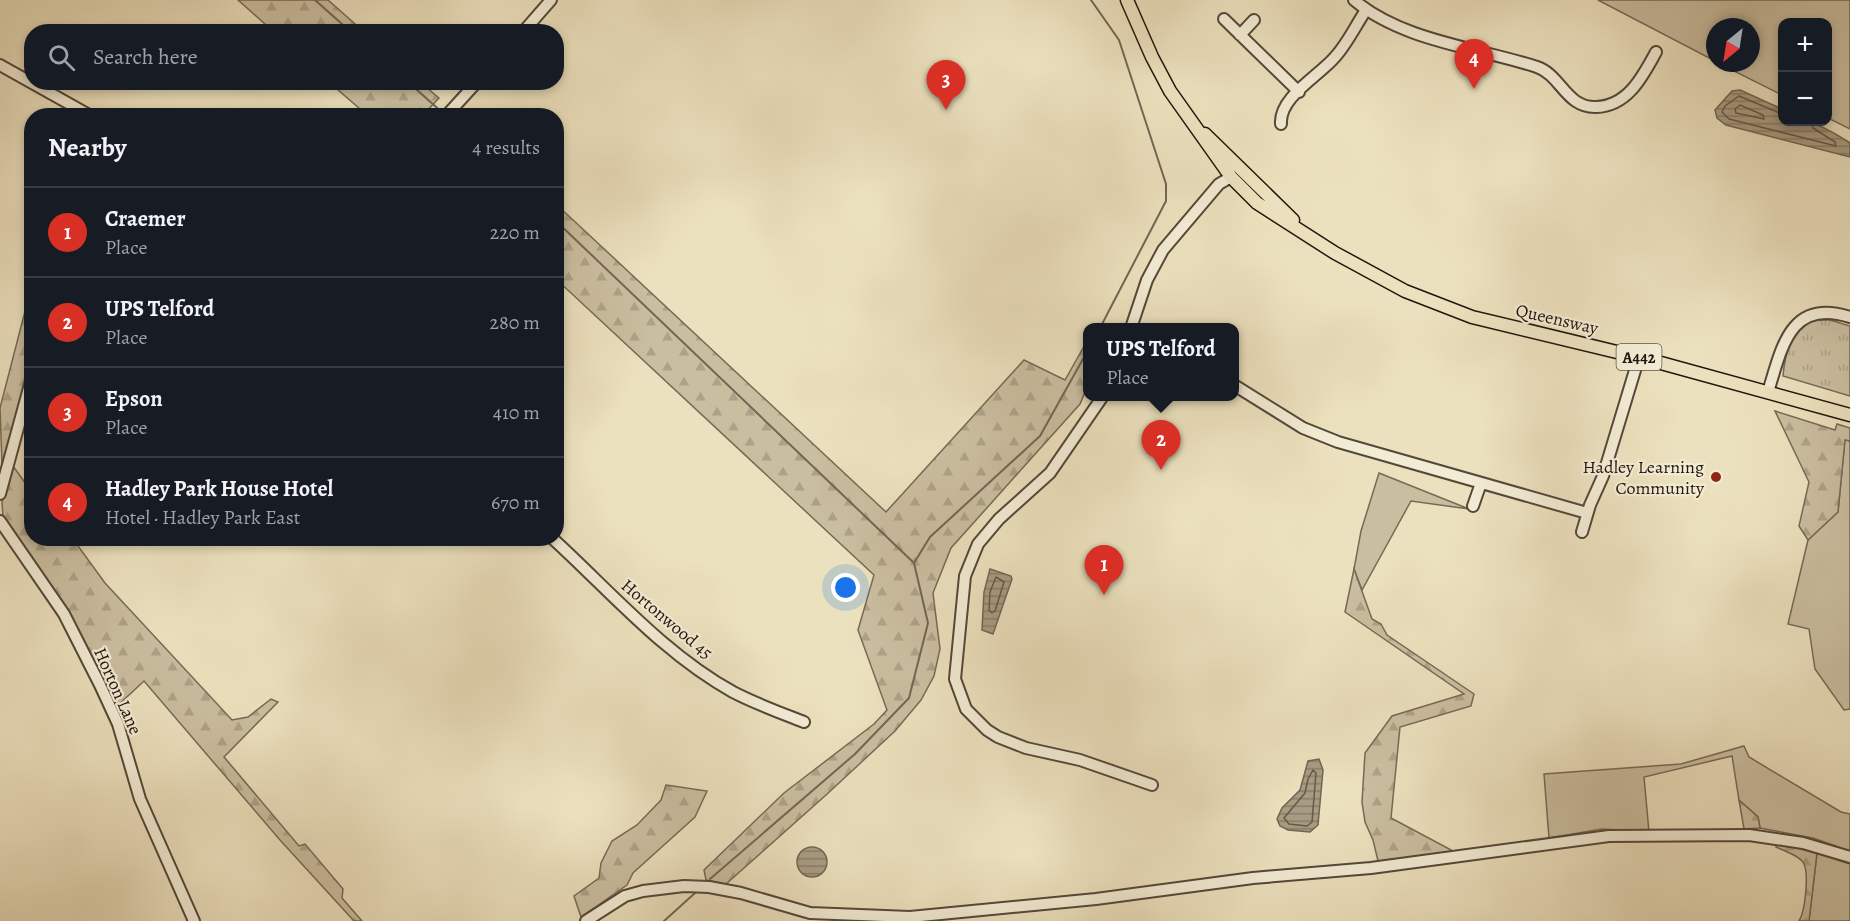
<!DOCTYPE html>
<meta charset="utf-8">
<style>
body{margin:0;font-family:Alegreya,serif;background:#242831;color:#f1f3f6}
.controls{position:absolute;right:18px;top:18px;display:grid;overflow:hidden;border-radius:12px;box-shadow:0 3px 9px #0003}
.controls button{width:54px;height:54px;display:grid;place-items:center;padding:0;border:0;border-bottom:2px solid #363941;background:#171b24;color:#f1f3f6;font:30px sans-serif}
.compass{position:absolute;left:1706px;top:18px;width:54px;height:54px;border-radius:50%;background:#171b24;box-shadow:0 3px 9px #0003;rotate:210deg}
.you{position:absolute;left:846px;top:588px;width:21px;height:21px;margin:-15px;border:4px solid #fff;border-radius:50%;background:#1a73e8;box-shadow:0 0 0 9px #1a73e833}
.badge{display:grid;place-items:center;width:39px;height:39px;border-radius:50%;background:#d93025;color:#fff;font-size:20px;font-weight:700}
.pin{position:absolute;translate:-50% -50px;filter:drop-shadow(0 2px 3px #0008)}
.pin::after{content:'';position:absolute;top:32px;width:21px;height:18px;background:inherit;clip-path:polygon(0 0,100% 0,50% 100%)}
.popup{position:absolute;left:1083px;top:323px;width:156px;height:78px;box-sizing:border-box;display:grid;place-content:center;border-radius:12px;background:#171b24;filter:drop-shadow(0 2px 4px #0005);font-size:20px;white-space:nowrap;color:#9ea1a6}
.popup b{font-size:22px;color:#f1f3f6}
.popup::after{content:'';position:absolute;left:50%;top:100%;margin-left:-12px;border:12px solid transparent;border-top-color:#171b24}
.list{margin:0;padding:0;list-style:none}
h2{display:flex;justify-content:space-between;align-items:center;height:78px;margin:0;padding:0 24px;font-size:26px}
h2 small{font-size:20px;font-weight:400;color:#9ea1a6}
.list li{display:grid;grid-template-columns:39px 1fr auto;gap:18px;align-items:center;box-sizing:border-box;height:90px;padding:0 24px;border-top:2px solid #363941}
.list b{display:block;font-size:22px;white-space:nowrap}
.list p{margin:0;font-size:20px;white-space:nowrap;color:#9ea1a6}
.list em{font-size:20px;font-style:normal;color:#9ea1a6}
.icon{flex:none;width:33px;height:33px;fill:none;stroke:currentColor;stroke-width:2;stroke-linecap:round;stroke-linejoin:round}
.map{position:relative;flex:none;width:1850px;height:921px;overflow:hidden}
.search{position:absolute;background:#171b24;box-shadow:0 3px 9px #0003;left:24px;top:24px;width:540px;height:66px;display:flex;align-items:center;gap:15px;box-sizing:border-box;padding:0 21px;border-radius:24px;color:#9ea1a6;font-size:22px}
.panel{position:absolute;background:#171b24;box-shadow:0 3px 9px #0003;left:24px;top:108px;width:540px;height:438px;border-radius:24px}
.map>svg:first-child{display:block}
.grass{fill:#cabea0;stroke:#766a56;stroke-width:1.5}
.forest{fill:url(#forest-firs);stroke:#766a56;stroke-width:1.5}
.park{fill:url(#park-tufts);stroke:#766a56;stroke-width:1.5}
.water{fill:url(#water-rules);stroke:#726653;stroke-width:1.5}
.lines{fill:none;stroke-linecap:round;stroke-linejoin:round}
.shore{stroke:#645848;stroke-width:1.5}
.stream{stroke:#726653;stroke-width:2}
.minor-casing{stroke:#544839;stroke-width:14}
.major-casing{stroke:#22150d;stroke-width:15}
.minor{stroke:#f3ecd5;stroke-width:10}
.major{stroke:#ece1be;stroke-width:12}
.poi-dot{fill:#8f2418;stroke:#f3ecd5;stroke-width:2}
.labels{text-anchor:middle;stroke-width:4.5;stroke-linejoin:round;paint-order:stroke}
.shield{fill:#f3ecd5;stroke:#615649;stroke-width:1.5}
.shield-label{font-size:16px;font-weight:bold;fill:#22150d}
.street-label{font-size:18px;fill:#22150d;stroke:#f3ecd5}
.poi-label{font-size:18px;fill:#22150d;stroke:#f3ecd5;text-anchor:end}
</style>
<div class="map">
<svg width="1850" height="921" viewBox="0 0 1850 921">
<defs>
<pattern id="forest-firs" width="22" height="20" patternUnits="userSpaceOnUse" patternTransform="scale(1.5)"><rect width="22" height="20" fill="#cabea0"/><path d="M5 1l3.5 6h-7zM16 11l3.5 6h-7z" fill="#ada289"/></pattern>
<pattern id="park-tufts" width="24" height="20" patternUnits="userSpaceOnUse" patternTransform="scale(1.5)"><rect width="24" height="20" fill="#cabea0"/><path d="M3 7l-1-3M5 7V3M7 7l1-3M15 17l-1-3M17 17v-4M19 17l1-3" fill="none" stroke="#ada289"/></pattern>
<pattern id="water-rules" width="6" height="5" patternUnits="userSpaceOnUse" patternTransform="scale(1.5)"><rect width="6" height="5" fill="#a79c82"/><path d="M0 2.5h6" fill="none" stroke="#887e69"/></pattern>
</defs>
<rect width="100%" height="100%" fill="#ece1be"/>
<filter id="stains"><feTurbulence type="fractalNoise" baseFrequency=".00333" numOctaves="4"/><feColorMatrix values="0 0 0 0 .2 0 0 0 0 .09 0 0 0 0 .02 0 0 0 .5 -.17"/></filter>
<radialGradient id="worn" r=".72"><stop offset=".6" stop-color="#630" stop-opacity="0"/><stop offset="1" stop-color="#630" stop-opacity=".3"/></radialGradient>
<!-- grass -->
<path class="grass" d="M1598 0H1850V129L1828 118V22H1782V95L1718 63H1751V27H1715V61Z
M1845 439 1850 441V709L1844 710 1815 669 1809 629 1788 624 1808 540 1838 512Z
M1379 473 1469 509 1411 501 1362 590 1354 569 1361 531Z
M1744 746 1749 757 1841 812 1850 814V851L1813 838 1760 828 1758 817 1739 800 1732 756 1644 777 1649 832 1602 829 1549 838 1544 774 1681 764Z
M1817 853 1850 864V921H1809Z"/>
<!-- forest -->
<path class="forest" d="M238 0H328L363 31H273Z
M330 83H421L439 98 423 115H367Z
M557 205 886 512 1024 360 1065 380 1087 341V387L1080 404 951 548 933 593 940 649 934 676 921 700 895 731 826 795 726 884 706 880 704 870 784 793 874 724 887 710 858 630 874 575 557 280Z
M31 288V363L2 464 0 408Z
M1775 411 1835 430 1837 424 1850 428V441L1845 440 1838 512 1808 540 1799 526 1809 482Z
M13 466 31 491 32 538 73 539 105 583 232 720 248 717 271 699 278 702 224 757 299 846 305 844 343 889 342 898 362 921H354L280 840 144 681 115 708 3 517 2 502Z
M1354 569 1372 619 1381 624 1387 635 1474 694 1471 706 1400 727 1391 818 1455 852 1378 861 1373 840 1365 822 1362 802 1365 753 1392 716 1464 694 1345 612Z
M666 785 707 791 695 817 633 873 627 885 581 917 574 896 599 878 601 863 612 841 637 825 661 800Z
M1739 800 1758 817 1760 828 1744 829Z
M1777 843 1817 853 1809 921H1799C1805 912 1809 875 1804 864 1801 856 1784 851 1776 847Z"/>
<!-- park -->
<path class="park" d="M1810 320H1830L1850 326V396L1783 376C1785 353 1790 334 1810 320Z"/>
<!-- water -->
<path class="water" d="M1740 90 1782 109V122C1818 122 1821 125 1850 143V157L1726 125 1717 118 1715 110 1732 91Z
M990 569 1011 576 1012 579 993 634 982 630 984 592Z
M1319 759 1323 770 1318 825 1310 832 1288 830 1280 826 1277 819 1282 808 1300 790 1308 761Z
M797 862a15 15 0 1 1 30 0a15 15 0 1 1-30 0Z"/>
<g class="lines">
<!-- shore -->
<path class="shore" d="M1740 105 1763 115 1764 119 1736 113 1735 109Z
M1782 114 1739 96 1725 106 1722 112 1729 119 1836 146 1835 142 1813 128 1811 122
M996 577 1004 582 995 611 992 613 989 610 990 592Z
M1313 770 1316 773 1312 822 1307 826 1289 824 1284 818 1305 793 1308 779Z"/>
<!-- stream -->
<path class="stream" d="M315 0 351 32
M1091 0 1119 40 1166 184V201L1100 328
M408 82 444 114
M556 221 914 563 928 623 909 698 855 754 710 879
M914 563 930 537 1040 436 1088 350
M664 921 695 893"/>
<!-- minor casing -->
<g class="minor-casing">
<path id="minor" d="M1354 0C1402 41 1479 48 1537 67 1561 75 1566 108 1596 107 1628 106 1643 76 1656 52
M1224 19 1299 92
M523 32 551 0
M1240 35 1254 20
M0 65 91 116
M446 116 477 82
M1281 124C1279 97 1319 76 1335 57 1347 44 1356 25 1366 10
M1131 328 1147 280 1163 250 1219 184 1231 177
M1234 385 1303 428 1338 442 1587 513
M1768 392C1782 347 1790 298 1850 317
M1103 396 1050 473 999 519 978 544 965 576 955 679 966 709 987 730 998 737 1026 748 1080 760 1152 785
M0 494 32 377
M1473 506 1481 483
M0 521 64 614 100 685 118 724 140 799 194 921
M1582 532 1590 505 1603 476 1639 357
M552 538C610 591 664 654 733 692 756 704 781 713 804 722
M586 921 625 896 643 891 684 886 709 887 741 893 810 913 910 917 1096 899 1253 878 1371 868 1609 836 1749 835 1803 843 1850 857"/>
</g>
<!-- major casing -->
<g class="major-casing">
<path id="major" d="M1127 0 1152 57 1170 91 1231 177 1257 203 1335 253 1405 291 1472 317 1650 360 1850 415
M1205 134 1293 220"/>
</g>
<!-- minor -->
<use href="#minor" class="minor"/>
<!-- major -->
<use href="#major" class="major"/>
</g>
<!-- markers -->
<circle class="poi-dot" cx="1716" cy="477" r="6"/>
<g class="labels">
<!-- shield labels -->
<rect class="shield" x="1616.5" y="344" width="45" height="26" rx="4.5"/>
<g class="shield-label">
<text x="1639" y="363">A442</text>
</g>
<!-- street labels -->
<g class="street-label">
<text transform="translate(1557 319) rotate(13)" y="6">Queensway</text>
<text transform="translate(667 619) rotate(40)" y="6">Hortonwood 45</text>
<text transform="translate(118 691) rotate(66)" y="6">Horton Lane</text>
</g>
<!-- poi labels -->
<g class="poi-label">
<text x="1704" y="473">Hadley Learning<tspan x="1704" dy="21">Community</tspan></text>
</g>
</g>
<rect width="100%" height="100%" filter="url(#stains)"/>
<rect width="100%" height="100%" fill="url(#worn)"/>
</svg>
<div class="controls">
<button>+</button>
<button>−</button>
</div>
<svg class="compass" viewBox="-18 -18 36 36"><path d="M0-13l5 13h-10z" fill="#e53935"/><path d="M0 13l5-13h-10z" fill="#9ea1a6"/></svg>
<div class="you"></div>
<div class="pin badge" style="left:1104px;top:595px">1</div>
<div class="pin badge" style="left:1161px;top:470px">2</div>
<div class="popup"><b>UPS Telford</b>Place</div>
<div class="pin badge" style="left:946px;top:110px">3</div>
<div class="pin badge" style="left:1474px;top:89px">4</div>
<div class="search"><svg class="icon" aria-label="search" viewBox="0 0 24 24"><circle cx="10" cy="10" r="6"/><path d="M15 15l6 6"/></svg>Search here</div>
<section class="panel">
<h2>Nearby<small>4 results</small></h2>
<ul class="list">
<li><span class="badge">1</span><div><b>Craemer</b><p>Place</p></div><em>220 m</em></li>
<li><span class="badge">2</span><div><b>UPS Telford</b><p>Place</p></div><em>280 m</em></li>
<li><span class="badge">3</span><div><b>Epson</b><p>Place</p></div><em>410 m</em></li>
<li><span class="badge">4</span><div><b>Hadley Park House Hotel</b><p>Hotel · Hadley Park East</p></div><em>670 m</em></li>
</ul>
</section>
</div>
